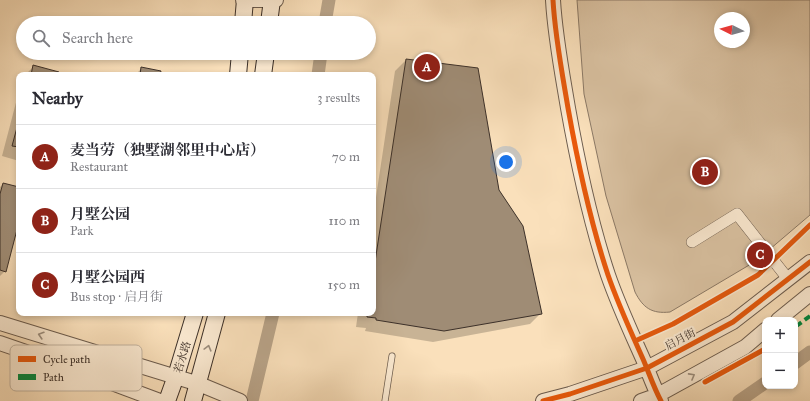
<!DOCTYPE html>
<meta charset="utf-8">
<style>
body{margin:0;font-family:"IM FELL Great Primer","Noto Serif SC",serif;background:#f2f2f3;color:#2b2b33}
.controls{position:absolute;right:12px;bottom:12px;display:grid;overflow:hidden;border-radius:8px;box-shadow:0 2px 6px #0003}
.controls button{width:36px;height:36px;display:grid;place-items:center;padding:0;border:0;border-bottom:1px solid #e1e1e2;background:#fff;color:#2b2b33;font:20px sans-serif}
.compass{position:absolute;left:714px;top:12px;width:36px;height:36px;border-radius:50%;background:#fff;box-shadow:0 2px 6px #0003;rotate:275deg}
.you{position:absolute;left:506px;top:162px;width:14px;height:14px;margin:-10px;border:3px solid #fff;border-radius:50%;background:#1a73e8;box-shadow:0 0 0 6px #1a73e833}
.badge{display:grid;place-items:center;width:26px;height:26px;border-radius:50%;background:#8f2418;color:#fff;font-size:13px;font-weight:700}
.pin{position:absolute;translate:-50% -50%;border:2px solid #fff;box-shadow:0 1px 4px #0006}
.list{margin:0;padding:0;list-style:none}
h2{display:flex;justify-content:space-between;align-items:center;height:52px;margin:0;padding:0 16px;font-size:17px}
h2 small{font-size:13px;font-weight:400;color:#7c7c81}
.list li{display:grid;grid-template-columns:26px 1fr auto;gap:12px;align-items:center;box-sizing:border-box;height:64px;padding:0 16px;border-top:1px solid #e1e1e2}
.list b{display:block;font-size:15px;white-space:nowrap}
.list p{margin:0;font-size:13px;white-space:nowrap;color:#7c7c81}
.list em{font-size:13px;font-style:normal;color:#7c7c81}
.icon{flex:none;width:22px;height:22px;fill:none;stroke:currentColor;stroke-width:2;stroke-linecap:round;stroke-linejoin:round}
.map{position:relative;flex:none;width:810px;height:401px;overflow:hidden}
.search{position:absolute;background:#fff;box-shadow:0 2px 6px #0003;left:16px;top:16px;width:360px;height:44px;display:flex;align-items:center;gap:10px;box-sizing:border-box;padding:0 14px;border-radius:22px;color:#7c7c81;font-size:15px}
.panel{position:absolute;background:#fff;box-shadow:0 2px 6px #0003;left:16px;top:72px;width:360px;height:244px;border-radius:8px}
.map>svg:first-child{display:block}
.green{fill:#dac2a2;stroke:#8b7966;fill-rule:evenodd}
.shadow{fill:#0003}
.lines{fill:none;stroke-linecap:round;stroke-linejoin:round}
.canal{stroke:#b9a489;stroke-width:13}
.building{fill:#9f8c75;stroke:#3c3029}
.service-casing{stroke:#6c5c4e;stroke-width:7}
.minor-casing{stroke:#6c5c4e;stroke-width:12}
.tertiary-casing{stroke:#6c5c4e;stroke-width:16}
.secondary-casing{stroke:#3c3029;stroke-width:18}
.service{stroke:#fcebd3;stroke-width:5.5}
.minor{stroke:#fcebd3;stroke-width:11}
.tertiary{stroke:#fcebd3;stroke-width:14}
.secondary{stroke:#fcebd3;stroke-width:16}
.quiet{stroke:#00873e;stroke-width:4;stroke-dasharray:8 4;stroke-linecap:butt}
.cycleway-casing{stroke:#fcebd3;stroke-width:8}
.cycleway{stroke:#e8590c;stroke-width:5}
.oneway{stroke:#9c8e7e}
.labels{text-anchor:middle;stroke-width:4;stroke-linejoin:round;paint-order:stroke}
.street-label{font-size:11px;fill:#3c3029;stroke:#fcebd3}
.key{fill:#fcebd3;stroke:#c2b3a0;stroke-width:1}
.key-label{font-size:11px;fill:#3c3029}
</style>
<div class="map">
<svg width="810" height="401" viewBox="0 0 810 401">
<rect width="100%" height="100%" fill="#fae0bb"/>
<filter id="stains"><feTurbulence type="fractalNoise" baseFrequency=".005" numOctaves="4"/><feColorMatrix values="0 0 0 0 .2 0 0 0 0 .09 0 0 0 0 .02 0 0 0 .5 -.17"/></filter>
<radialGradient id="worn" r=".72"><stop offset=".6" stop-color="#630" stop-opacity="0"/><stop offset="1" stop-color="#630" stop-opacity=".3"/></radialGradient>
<!-- green -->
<path class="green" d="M577 0H810V215L756 261 670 312C652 314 643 308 635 292L606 196 584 94ZM720 18H744V42H720Z"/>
<!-- shadow -->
<path class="shadow" d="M406 60 498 190 541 313 530 324 433 342 365 331 366 328 356 327 358 313H373V217L395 71Z
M34 66 57 75H25Z
M142 68 159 75H135Z
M19 91V161L2 156Z
M3 184 19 188V218L5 271 0 276V187Z"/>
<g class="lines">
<!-- canal -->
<path class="canal" d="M325 23 329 0
M318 75 321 53
M795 363 810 352
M252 401 273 313
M739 401 765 383"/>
</g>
<!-- building -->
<path class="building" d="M406 59 478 68 499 190 523 226 542 314 444 331 376 320V318L367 317V313H373V275Z
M33 65 59 72 58 75H31Z
M141 67 161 71 160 75H140Z
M19 120V147L12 146Z
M3 183 19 187V222L6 272 0 270V194Z"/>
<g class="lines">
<!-- service casing -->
<g class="service-casing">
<path id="service" d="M385 401 392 356"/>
</g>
<!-- minor casing -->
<g class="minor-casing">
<path id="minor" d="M692 242 737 214 788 279"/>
</g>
<!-- tertiary casing -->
<g class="tertiary-casing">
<path id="tertiary" d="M243 0H276
M553 0C555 36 562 72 568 108 578 164 590 221 608 275 618 304 631 332 643 359 649 373 654 388 661 401
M778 320 810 294
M0 323 199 384 240 401
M0 343 61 364 160 401
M543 401 570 394 647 368 733 322 810 262
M641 401 658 395 745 347 765 330"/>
</g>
<!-- secondary casing -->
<g class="secondary-casing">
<path id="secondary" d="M243 23 245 0
M269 23 272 0
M238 75 240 53
M263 75 266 53
M167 401 176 376 195 313
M193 401 217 313"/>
</g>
<!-- service -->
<use href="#service" class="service"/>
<!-- minor -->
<use href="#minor" class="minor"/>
<!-- tertiary -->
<use href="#tertiary" class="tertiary"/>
<!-- secondary -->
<use href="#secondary" class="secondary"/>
<!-- quiet -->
<path class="quiet" d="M795 327 810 316"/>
<!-- cycleway casing -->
<g class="cycleway-casing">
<path id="cycleway" d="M553 0C555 36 562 72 568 108 578 164 590 221 608 275 618 304 631 332 643 359 649 373 654 388 661 401
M635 341 673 324 758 275 810 225
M705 382 765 349
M543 401 570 394 647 368 733 322 810 262"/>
</g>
<!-- cycleway -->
<use href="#cycleway" class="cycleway"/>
</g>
<!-- one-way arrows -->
<defs><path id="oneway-chevron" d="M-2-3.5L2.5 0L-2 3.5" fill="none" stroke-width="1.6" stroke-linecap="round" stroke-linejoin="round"/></defs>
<g class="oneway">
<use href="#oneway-chevron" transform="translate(41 335) rotate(-163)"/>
<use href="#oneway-chevron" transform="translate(208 348) rotate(-75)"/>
<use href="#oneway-chevron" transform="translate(692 376) rotate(-29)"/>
</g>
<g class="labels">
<!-- street labels -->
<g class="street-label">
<text transform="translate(680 339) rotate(-28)" y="4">启月街</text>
<text transform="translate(182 357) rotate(-73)" y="4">若水路</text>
</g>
</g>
<!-- legend -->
<rect x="10" y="345" width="132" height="46" rx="6" class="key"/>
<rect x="18" y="356" width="18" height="6" fill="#e8590c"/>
<rect x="18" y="374" width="18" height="6" fill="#00873e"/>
<g class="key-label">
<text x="43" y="363">Cycle path</text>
<text x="43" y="381">Path</text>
</g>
<rect width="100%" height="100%" filter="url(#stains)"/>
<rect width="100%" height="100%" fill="url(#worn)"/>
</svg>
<div class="controls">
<button>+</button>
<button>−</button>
</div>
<svg class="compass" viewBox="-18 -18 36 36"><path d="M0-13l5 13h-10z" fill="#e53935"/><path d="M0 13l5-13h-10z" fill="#7c7c81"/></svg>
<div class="you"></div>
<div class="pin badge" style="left:427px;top:67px">A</div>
<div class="pin badge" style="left:705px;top:172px">B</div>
<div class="pin badge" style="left:760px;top:255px">C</div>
<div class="search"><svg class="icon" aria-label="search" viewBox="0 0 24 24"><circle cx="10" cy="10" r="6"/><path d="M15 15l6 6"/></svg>Search here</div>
<section class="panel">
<h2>Nearby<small>3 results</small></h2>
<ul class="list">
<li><span class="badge">A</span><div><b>麦当劳（独墅湖邻里中心店）</b><p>Restaurant</p></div><em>70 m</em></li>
<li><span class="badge">B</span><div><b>月墅公园</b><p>Park</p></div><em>110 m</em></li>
<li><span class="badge">C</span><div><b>月墅公园西</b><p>Bus stop · 启月街</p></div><em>150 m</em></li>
</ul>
</section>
</div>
